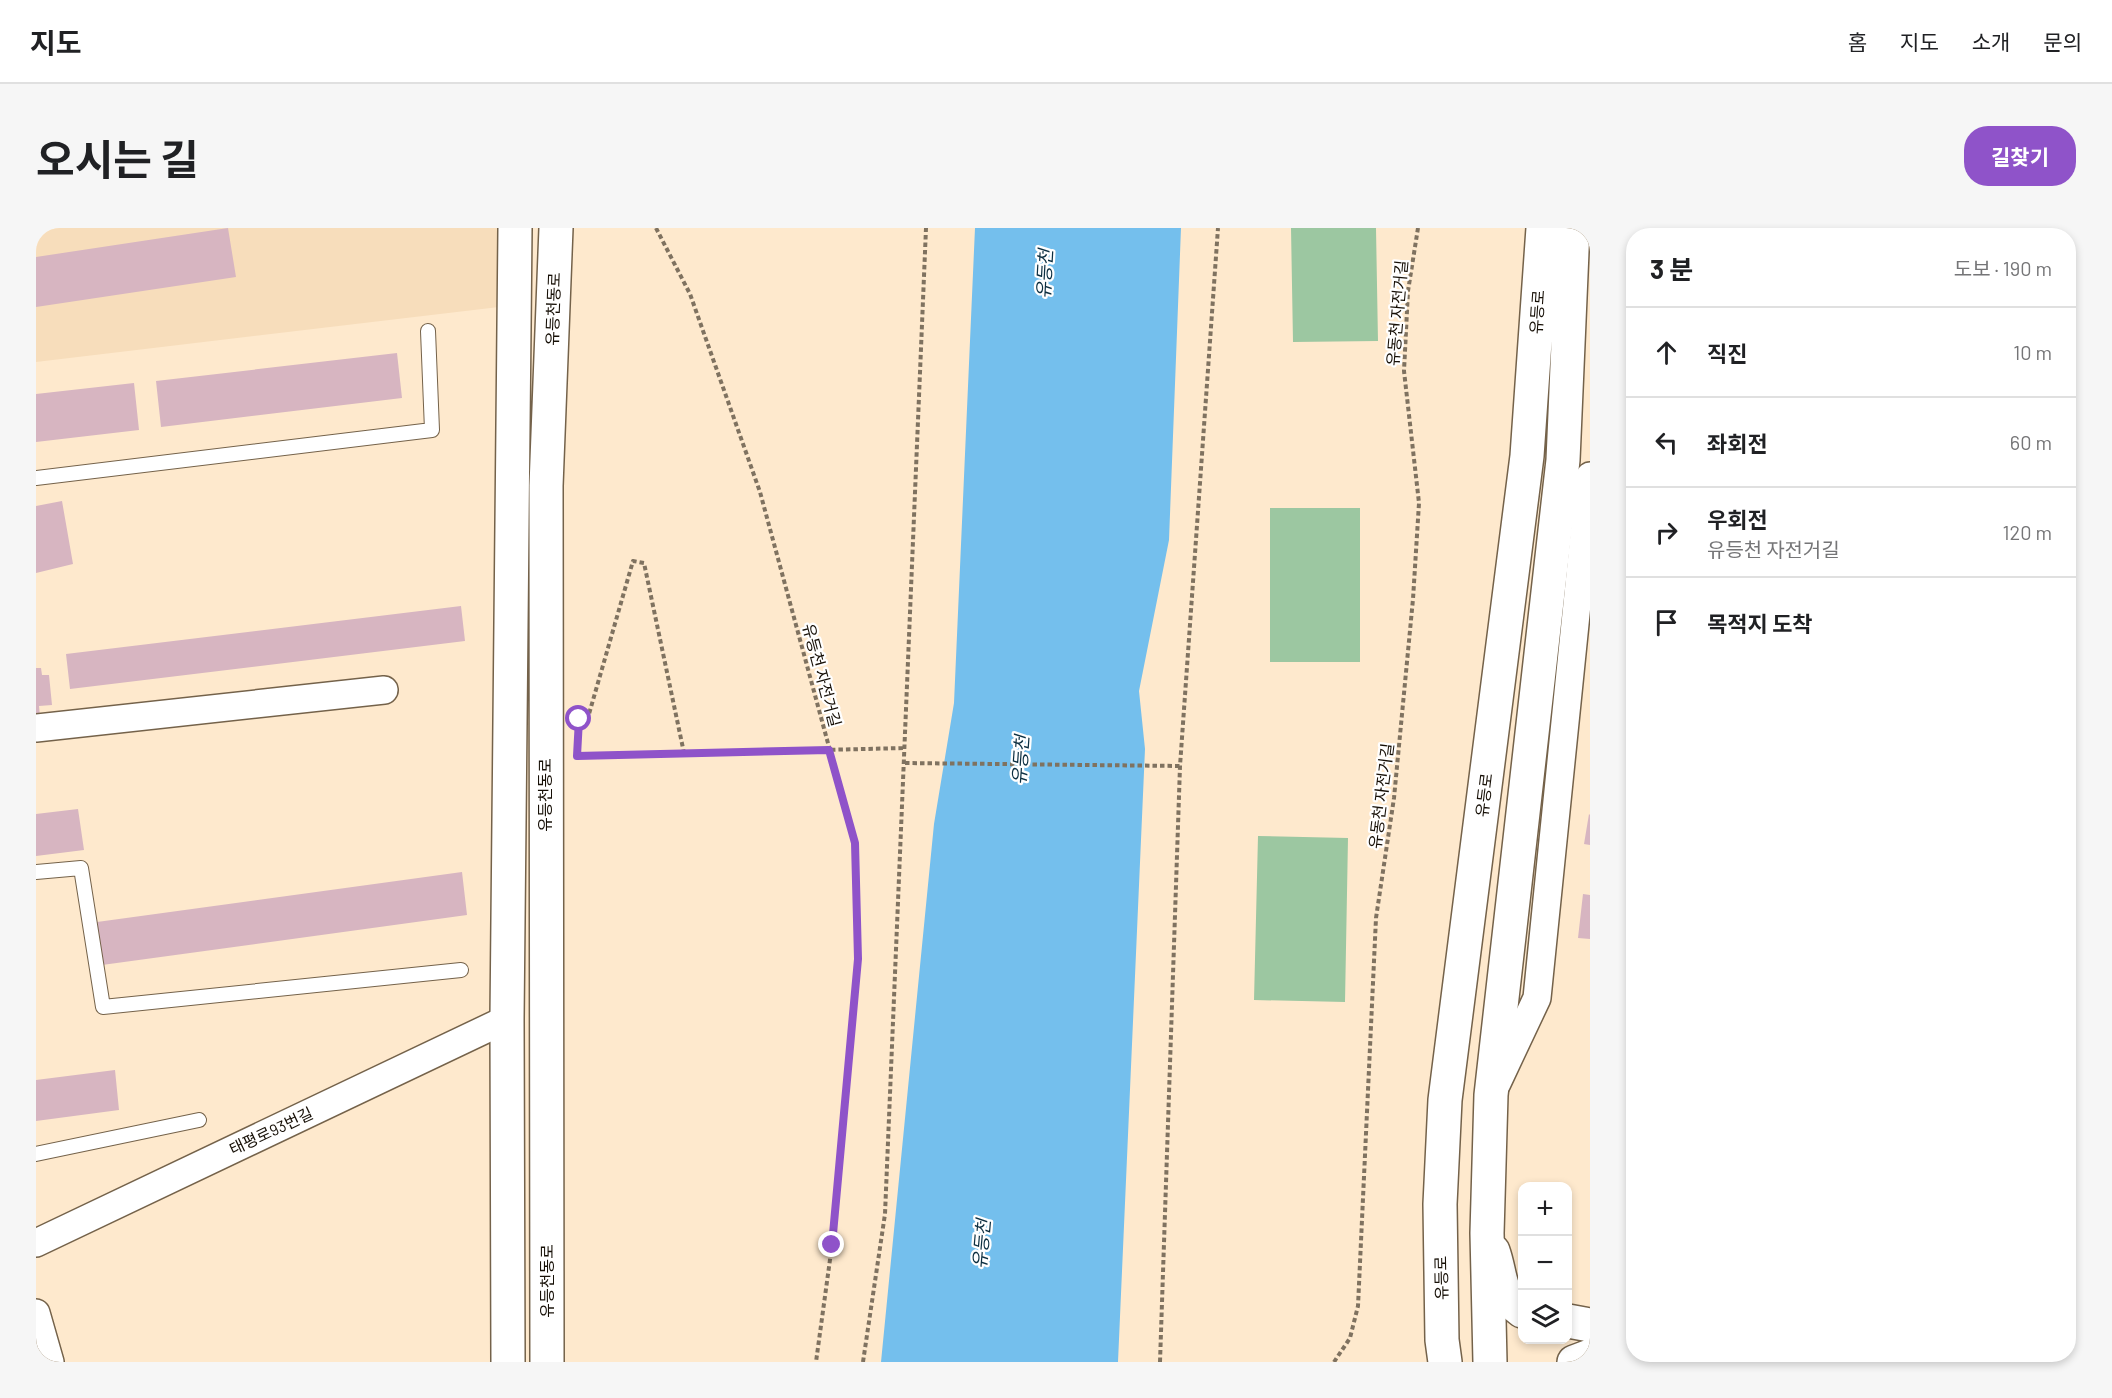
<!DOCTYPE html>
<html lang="ko">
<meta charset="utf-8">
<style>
body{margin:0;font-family:Barlow,"Noto Sans KR",sans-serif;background:#f6f6f6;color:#202124}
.controls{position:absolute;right:18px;bottom:18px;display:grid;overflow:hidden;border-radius:12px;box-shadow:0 3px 9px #0003}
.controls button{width:54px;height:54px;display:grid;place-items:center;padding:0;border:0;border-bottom:2px solid #e0e0e0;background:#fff;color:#202124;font:30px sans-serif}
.stop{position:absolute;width:18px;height:18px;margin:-14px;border:4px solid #8f53c9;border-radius:50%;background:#fff}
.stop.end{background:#8f53c9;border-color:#fff;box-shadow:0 2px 6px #0008}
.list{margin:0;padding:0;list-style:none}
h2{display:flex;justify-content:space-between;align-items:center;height:78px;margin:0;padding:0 24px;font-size:26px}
h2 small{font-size:20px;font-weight:400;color:#757577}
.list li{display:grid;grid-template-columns:39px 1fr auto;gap:18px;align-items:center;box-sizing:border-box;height:90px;padding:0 24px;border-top:2px solid #e0e0e0}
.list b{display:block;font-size:22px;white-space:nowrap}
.list p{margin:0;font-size:20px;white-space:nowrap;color:#757577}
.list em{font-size:20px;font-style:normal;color:#757577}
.icon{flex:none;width:33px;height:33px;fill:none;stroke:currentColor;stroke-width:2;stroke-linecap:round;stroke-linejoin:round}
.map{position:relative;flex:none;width:1554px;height:1134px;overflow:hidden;border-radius:24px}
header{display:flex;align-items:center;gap:36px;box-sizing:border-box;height:84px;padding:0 30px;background:#fff;border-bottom:2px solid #e0e0e0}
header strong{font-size:28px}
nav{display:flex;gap:33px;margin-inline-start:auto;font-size:21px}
.intro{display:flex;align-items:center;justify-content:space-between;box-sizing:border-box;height:144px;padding:0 36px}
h1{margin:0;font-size:42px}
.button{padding:15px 27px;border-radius:24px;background:#8f53c9;color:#fff;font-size:21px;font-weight:700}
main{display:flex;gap:36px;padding:0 36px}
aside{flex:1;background:#fff;border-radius:24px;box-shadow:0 3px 9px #0003}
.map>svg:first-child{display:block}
.built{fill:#f7ddbb}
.green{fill:#9cc7a1}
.water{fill:#74bfed}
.building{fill:#d7b5c1}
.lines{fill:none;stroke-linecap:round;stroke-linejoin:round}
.service-casing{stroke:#74624a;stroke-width:16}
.minor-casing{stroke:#74624a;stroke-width:30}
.tertiary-casing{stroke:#74624a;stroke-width:36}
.secondary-casing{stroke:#74624a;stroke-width:36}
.primary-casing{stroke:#74624a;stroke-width:36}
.path{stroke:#7f7260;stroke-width:4;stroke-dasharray:4.5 3;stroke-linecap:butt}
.service{stroke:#fff;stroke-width:14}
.minor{stroke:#fff;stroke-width:27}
.tertiary{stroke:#fff;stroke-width:33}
.secondary{stroke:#fff;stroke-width:33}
.primary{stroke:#fff;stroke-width:33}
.route{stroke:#8f53c9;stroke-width:8}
.labels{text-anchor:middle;stroke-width:4.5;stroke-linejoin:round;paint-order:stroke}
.street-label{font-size:16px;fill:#160f06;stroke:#fff}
.water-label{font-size:18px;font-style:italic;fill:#0b2e40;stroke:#fff}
</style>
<header>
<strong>지도</strong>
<nav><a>홈</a><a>지도</a><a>소개</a><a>문의</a></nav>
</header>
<div class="intro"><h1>오시는 길</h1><a class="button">길찾기</a></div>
<main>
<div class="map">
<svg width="1554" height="1134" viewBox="0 0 1554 1134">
<rect width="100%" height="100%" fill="#fee9cd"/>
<!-- built -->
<path class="built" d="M0 0H462L463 79 0 134Z"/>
<!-- green -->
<path class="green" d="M1255 0H1340L1342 113 1257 114Z
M1234 280H1324V434H1234Z
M1222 608 1312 610 1309 774 1218 772Z"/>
<!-- water -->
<path class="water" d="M939 0H1145L1133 312 1103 463 1109 521 1082 1134H845L898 596 918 475Z"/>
<!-- building -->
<path class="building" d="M192 0 200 49 0 79V29Z
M361 125 366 170 125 199 120 153Z
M98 155 103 202 0 214V166Z
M26 273 37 336 0 345V278Z
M425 378 429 413 34 461 30 426Z
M0 440H5L6 447H13L16 477 3 478 4 488H0Z
M42 581 48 622 0 628V586Z
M1553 586 1554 587V617L1548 616Z
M426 644 431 687 66 737 61 694Z
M1547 666 1554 667V711L1542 710Z
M79 842 83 882 0 893V852Z"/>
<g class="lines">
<!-- service casing -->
<g class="service-casing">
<path id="service" d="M0 250 396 202 392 103
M0 644 45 640 67 779 425 742
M0 926 163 892"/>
</g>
<!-- minor casing -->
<g class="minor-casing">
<path id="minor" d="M0 500 348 462
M1461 855 1501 770 1554 248
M0 1015 471 791
M0 1085 14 1134"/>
</g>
<!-- tertiary casing -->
<g class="tertiary-casing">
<path id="tertiary" d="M1457 1023C1466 1048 1461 1065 1486 1083
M1532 1093 1554 1097
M1538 1134 1554 1128"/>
</g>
<!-- secondary casing -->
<g class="secondary-casing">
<path id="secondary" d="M472 1134 471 791 479 0
M511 1134 510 258 520 0"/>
</g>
<!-- primary casing -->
<g class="primary-casing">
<path id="primary" d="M1409 1134 1406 1112 1404 976 1409 872 1491 228 1507 0
M1454 1134 1451 1005 1455 867 1527 232 1537 0"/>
</g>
<!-- path -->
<path class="path" d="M620 0 654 66 724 264 819 615 822 731 796 1017 780 1134
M543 494V491L553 486 597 333 608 335 648 525
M540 528 869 520
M869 535 1144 538
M827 1134 849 986 890 0
M1124 1134 1144 538 1182 0
M1298 1134 1314 1110 1322 1078 1340 690 1358 570 1377 371 1383 275 1368 143 1372 63 1382 0"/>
<!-- service -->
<use href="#service" class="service"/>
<!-- minor -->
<use href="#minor" class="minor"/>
<!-- tertiary -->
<use href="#tertiary" class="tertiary"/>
<!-- secondary -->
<use href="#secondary" class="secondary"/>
<!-- primary -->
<use href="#primary" class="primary"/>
</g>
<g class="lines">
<!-- route -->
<path class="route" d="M543 491 541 528 793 522 819 615 822 731 796 1017"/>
</g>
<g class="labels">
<!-- street labels -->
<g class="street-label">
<text transform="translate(517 81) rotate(-88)" y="6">유등천동로</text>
<text transform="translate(1501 84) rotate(-86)" y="6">유등로</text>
<text transform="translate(1361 85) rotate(-85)" y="6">유동천 자전거길</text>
<text transform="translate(786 447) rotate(75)" y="6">유등천 자전거길</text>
<text transform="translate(509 567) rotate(-90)" y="6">유등천동로</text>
<text transform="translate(1448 567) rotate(-83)" y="6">유등로</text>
<text transform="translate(1345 568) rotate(-83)" y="6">유동천 자전거길</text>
<text transform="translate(235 903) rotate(-25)" y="6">태평로93번길</text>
<text transform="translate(1405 1050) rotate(-91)" y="6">유등로</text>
<text transform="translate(511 1053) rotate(-90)" y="6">유등천동로</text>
</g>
<!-- water labels -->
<g class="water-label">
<text transform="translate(1009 46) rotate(-87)" y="6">유등천</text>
<text transform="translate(985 532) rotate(-86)" y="6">유등천</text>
<text transform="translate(946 1016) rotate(-85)" y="6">유등천</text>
</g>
</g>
</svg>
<div class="controls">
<button>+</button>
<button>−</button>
<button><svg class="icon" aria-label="layers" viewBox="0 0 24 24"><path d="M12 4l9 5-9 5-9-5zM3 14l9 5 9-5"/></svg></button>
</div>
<div class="stop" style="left:543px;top:491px"></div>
<div class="stop end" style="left:796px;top:1017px"></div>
</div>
<aside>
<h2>3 분<small>도보 · 190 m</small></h2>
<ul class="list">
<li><svg class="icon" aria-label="ahead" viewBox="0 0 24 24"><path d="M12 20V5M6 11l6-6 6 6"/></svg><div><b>직진</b></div><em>10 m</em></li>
<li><svg class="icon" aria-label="left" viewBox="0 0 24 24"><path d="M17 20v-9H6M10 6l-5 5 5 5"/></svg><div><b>좌회전</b></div><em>60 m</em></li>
<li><svg class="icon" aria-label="right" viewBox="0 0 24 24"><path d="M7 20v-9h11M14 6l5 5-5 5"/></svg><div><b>우회전</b><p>유등천 자전거길</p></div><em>120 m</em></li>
<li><svg class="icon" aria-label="arrive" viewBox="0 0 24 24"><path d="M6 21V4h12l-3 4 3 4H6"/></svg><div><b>목적지 도착</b></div></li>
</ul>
</aside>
</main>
